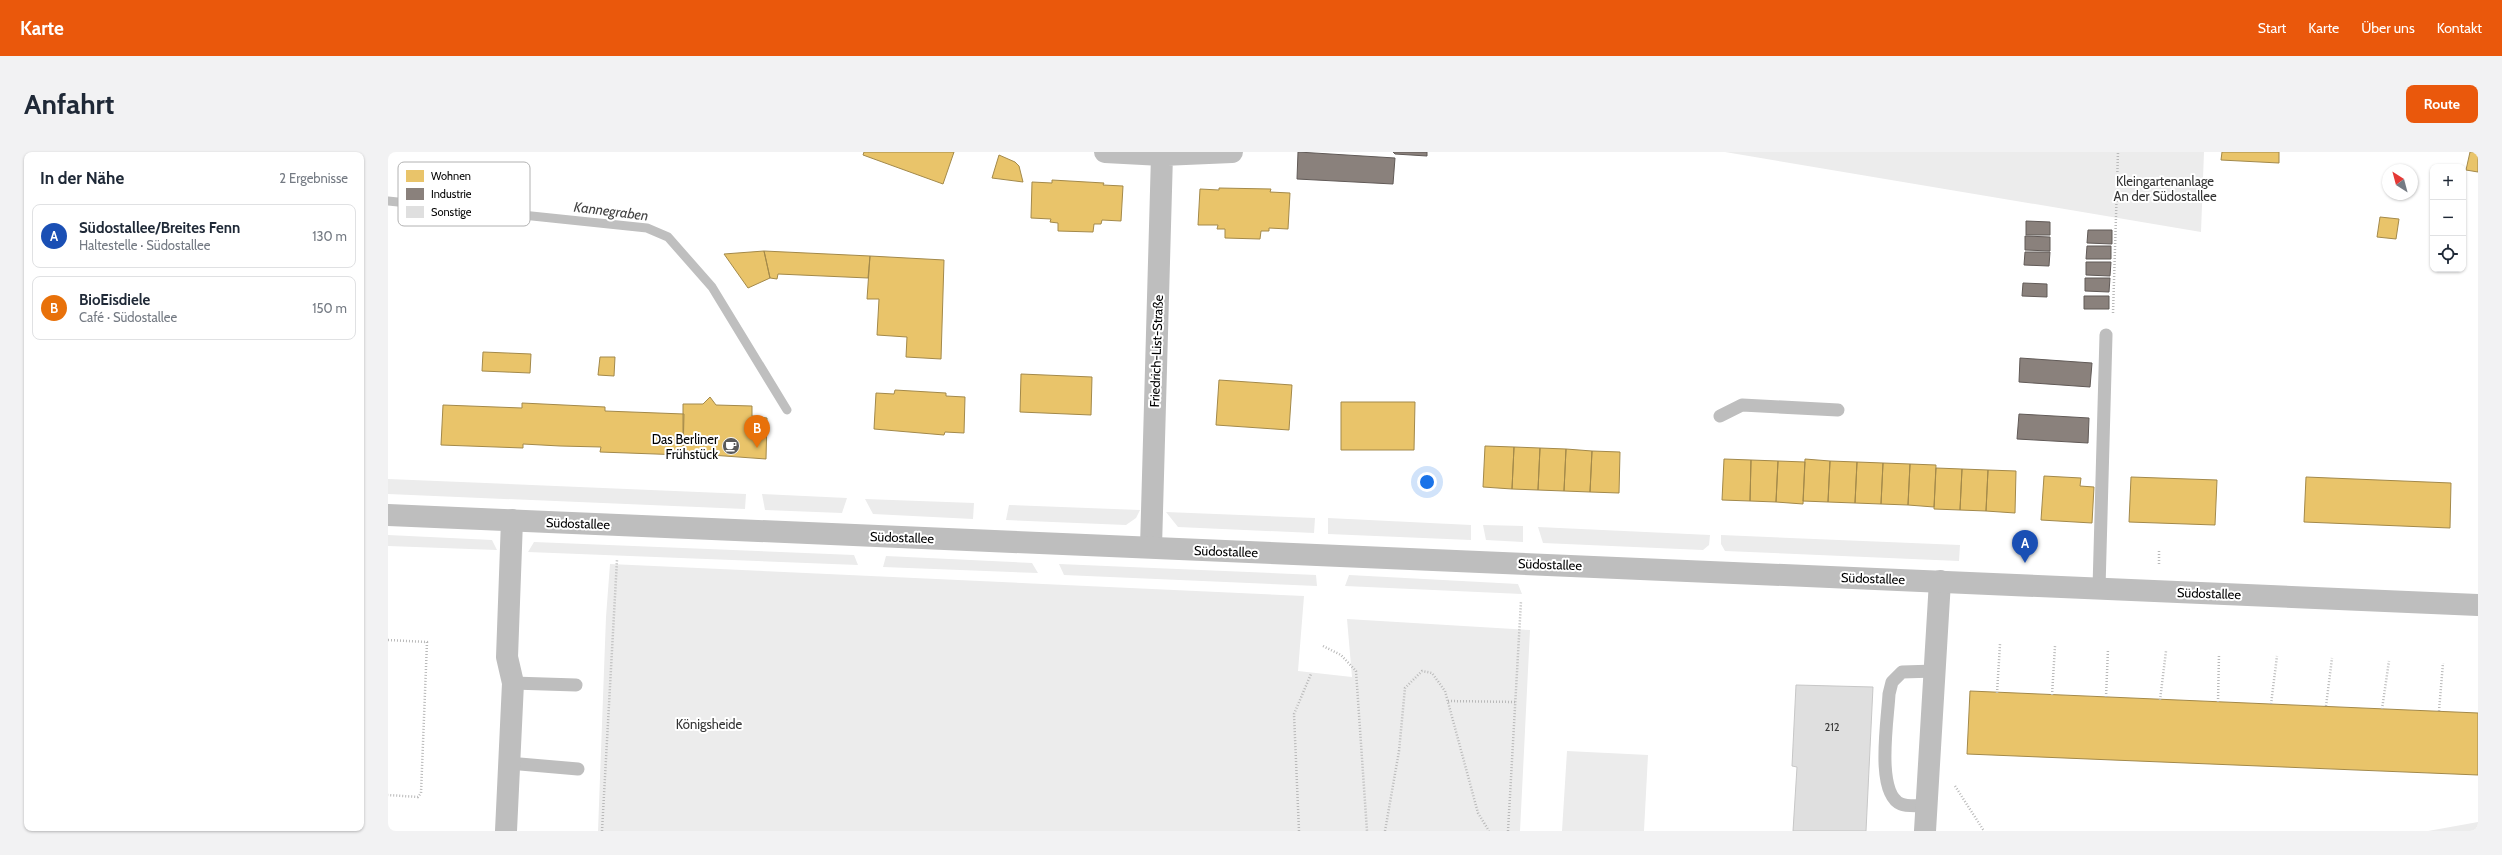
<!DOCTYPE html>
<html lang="de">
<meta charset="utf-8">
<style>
body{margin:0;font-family:Cabin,sans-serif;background:#f2f2f3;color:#1f2937}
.controls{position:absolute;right:12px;top:12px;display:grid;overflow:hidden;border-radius:8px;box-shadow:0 1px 3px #0004}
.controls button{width:36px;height:36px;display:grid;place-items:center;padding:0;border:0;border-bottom:1px solid #e0e1e3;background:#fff;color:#1f2937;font:20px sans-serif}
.compass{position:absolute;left:1994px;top:12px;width:36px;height:36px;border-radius:50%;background:#fff;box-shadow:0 1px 3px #0004;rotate:324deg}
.you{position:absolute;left:1039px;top:330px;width:14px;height:14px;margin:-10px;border:3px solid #fff;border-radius:50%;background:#1a73e8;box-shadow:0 0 0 6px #1a73e833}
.badge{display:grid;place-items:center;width:26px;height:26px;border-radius:50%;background:#ea580c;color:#fff;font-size:13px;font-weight:700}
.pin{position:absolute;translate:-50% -33px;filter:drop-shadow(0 1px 2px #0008)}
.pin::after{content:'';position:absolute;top:21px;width:14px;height:12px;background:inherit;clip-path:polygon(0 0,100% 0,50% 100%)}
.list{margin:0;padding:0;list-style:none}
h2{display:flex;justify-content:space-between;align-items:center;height:52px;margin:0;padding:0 16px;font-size:17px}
h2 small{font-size:13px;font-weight:400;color:#747a83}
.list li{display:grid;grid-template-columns:26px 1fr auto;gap:12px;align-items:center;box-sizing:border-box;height:64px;margin:0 8px 8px;padding:0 8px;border:1px solid #e0e1e3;border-radius:8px}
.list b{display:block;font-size:15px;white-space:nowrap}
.list p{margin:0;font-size:13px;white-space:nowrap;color:#747a83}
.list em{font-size:13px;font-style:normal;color:#747a83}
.icon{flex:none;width:22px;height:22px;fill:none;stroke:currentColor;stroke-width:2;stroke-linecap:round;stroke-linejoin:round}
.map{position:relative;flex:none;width:2090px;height:679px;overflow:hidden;border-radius:8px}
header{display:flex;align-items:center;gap:24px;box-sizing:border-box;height:56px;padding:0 20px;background:#ea580c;color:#fff}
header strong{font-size:19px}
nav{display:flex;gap:22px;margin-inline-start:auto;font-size:14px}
.intro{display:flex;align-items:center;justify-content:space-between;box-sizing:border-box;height:96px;padding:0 24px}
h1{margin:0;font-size:28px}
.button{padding:10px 18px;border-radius:8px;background:#ea580c;color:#fff;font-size:14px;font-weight:700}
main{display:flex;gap:24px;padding:0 24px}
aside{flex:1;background:#fff;border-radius:8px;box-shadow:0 1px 3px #0004}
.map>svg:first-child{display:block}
.green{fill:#ececec}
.homes{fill:#e9c46a;stroke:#a3894a}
.industry{fill:#8a817c;stroke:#615a57}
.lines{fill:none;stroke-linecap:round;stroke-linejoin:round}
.stream{stroke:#bfbfbf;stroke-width:9}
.building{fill:#dfdfdf;stroke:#c7c7c7}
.path{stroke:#b9b9b9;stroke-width:2.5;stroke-dasharray:1 2;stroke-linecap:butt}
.service{stroke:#bebebe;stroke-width:13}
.minor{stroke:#bebebe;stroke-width:22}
.tertiary{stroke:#bebebe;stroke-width:22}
.labels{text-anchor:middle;stroke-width:4;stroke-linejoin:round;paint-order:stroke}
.number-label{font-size:11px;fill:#383838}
.park-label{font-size:13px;fill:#333;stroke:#fff}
.street-label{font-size:13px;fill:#000;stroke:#fff}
.poi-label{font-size:13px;fill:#000;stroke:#fff;text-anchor:end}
.water-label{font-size:14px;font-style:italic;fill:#444;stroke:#fff}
.key{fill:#fff;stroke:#b2b2b2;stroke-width:1}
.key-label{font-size:11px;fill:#000}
</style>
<header>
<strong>Karte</strong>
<nav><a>Start</a><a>Karte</a><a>Über uns</a><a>Kontakt</a></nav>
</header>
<div class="intro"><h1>Anfahrt</h1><a class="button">Route</a></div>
<main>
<aside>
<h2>In der Nähe<small>2 Ergebnisse</small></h2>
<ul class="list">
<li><span class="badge" style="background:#1a4fb4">A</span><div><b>Südostallee/Breites Fenn</b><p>Haltestelle · Südostallee</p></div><em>130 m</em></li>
<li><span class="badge" style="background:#e8710a">B</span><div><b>BioEisdiele</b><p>Café · Südostallee</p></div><em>150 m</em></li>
</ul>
</aside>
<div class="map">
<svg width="2090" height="679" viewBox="0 0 2090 679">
<rect width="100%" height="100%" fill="#fff"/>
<!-- green -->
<path class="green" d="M1337 0H1816L1813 80Z
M0 327 358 342 357 357 0 342Z
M374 342 459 346 454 361 377 358Z
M477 347 586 351 585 367 485 362Z
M621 353 752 358 748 366 738 373 618 368Z
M778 360 927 366 926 381 790 375Z
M940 366 1083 373V388L940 382Z
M1095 373 1135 374V390L1098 388Z
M1150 375 1322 383 1321 393 1315 398 1155 391Z
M0 383 104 388 109 398 0 394Z
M1333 383 1572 393 1571 409 1337 399 1333 392Z
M146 390 466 403 470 413 140 400Z
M498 404 644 411 650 421 495 415Z
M222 412 916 444 910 519 964 525 959 467 1142 478 1132 679H210L218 465Z
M671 412 928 423 929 434 676 423Z
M961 423 1130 432 1134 442 957 434Z
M1179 599 1260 603 1256 679H1174Z
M2090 670V679H2040Z"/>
<!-- homes -->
<path class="homes" d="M476 0H566L555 32 475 3Z
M1834 0H1891V11L1833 8Z
M2082 0H2090V20L2078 18Z
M611 3 627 10 631 14 635 30 604 26Z
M664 28 716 31 715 33 735 34 733 69 714 68 713 72H706L705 80 670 79V71L662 70 663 67 643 66 644 30 664 31Z
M831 36 883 37 882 40 902 41 900 77 881 76V79H873L872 87 837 86V77H829L830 73H810L812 37 831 38Z
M1992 65 2011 67 2008 87 1989 85Z
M376 99 382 126 360 136 336 102Z
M376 99 482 104 480 126 390 122 389 127 382 126Z
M482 104 556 108 553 207 518 205 519 185 489 183 491 147H479Z
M95 200 143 202 142 221 94 219Z
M212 205H227L226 224 210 223Z
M633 222 704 225 703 263 632 260Z
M831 228 904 233 901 278 828 273Z
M507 238 558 241V244L577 245 576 281 557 280 556 283 486 277 488 241 506 242Z
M322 245 328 253 364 254V264L379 266 378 307 295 301V252H315Z
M953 250H1027L1026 298H953Z
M134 251 217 255V259L296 262 295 303 212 300 213 295 172 294 135 292V296L53 293 55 253 134 256Z
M1097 294 1126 295 1124 337 1095 335Z
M1126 295 1152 296 1150 338 1124 337Z
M1152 296 1178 297 1176 339 1150 338Z
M1178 297 1204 299 1202 340 1176 339Z
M1204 299 1232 300 1231 341 1202 340Z
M1336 307 1363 308 1362 349 1334 348Z
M1417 307 1442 309 1440 350 1415 349Z
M1363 308 1390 309 1388 350 1362 349Z
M1390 309 1417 310 1415 352 1388 350Z
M1442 309 1469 310 1467 351 1440 350Z
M1469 310 1495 311 1493 352 1467 351Z
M1495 311 1522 312 1520 353 1493 352Z
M1522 312 1548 313 1546 355 1520 353Z
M1548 316 1574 317 1572 358 1546 357Z
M1574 317 1600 318 1598 359 1572 358Z
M1600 318 1628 319 1627 361 1598 359Z
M1656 324 1693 326 1692 334 1706 335 1704 371 1653 368Z
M1743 325 1829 328 1827 373 1741 370Z
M1918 325 2063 331 2062 376 1916 370Z
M1582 539 2090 561V623L1579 602Z"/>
<!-- industry -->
<path class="industry" d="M910 0 1007 6 1005 32 909 27Z
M1005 0H1039V4L1007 2Z
M1638 69 1662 70V83H1638Z
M1700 78H1724V92L1699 91Z
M1637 84 1662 85V99L1637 98Z
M1699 94H1723V107H1698Z
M1637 100H1662L1661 114 1636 113Z
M1698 110H1723L1722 124 1698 123Z
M1697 126H1722L1721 140 1697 139Z
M1635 131 1659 132V145L1634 144Z
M1696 144H1721V157H1696Z
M1632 206 1704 211 1702 235 1631 230Z
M1631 262 1701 266 1700 291 1629 287Z"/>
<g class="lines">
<!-- stream -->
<path class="stream" d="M0 49 259 76 280 85 324 135 399 258"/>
</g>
<!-- building -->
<path class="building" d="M1408 533 1485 535 1478 679H1405L1409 615 1404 614Z"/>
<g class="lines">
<!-- path -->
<path class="path" d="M1725 161 1730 0
M1771 412V398
M0 488 39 490 33 641 30 645 0 643
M935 494 953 503 968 519 979 679
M1609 541 1612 492
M1664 543 1667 494
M1718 545 1720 497
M1772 548 1778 499
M1060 549 1128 550
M1830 550 1831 502
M1883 552 1889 504
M1938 554 1944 506
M1994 557 2001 509
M2051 559 2055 511
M1567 634 1596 679
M214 679 229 408
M911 679 906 562 923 522
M997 679 1011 599 1017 536 1034 519 1044 521 1057 539 1090 661 1101 679
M1120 679 1133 449
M2088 679H2090"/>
<!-- service -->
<path class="service" d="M1332 264 1354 253 1450 258
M1711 436 1718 183
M125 531 188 533
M120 611 190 617
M1538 654C1531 653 1520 655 1513 652 1487 641 1500 566 1501 542L1504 530 1514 520 1547 519"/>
<!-- minor -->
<path class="minor" d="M717 0 774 3 763 395
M774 3 844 0
M118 679 125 531 119 505 124 368
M1537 679 1552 429"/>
<!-- tertiary -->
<path class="tertiary" d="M0 363 2090 453"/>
</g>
<!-- icons -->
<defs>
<g id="cafe-disc" transform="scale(0.9)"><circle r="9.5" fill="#595959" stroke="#fff"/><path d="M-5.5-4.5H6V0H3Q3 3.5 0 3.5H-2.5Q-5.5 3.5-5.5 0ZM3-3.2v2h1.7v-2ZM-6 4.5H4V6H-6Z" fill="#fff"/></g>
</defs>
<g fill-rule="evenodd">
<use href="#cafe-disc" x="343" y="294"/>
</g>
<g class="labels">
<!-- number labels -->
<g class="number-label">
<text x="1444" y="579">212</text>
</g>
<!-- park labels -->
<g class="park-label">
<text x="1777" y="34">Kleingartenanlage<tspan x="1777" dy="15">An der Südostallee</tspan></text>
<text x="321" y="577">Königsheide</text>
</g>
<!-- street labels -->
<g class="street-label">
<text transform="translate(768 199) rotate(-88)" y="5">Friedrich-List-Straße</text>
<text transform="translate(190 371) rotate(2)" y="5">Südostallee</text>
<text transform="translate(514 385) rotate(2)" y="5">Südostallee</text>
<text transform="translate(838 399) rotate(2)" y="5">Südostallee</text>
<text transform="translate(1162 412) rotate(2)" y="5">Südostallee</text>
<text transform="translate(1485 426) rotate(2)" y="5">Südostallee</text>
<text transform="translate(1821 441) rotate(2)" y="5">Südostallee</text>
</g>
<!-- poi labels -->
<g class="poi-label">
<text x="330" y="292">Das Berliner<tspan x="330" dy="15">Frühstück</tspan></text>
</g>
<!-- water labels -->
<g class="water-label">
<text transform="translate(223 59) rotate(7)" y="5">Kannegraben</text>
</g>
</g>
<!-- legend -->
<rect x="10" y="10" width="132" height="64" rx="6" class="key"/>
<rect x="18" y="18" width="18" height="12" fill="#e9c46a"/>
<rect x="18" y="36" width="18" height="12" fill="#8a817c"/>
<rect x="18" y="54" width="18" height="12" fill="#dfdfdf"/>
<g class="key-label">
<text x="43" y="28">Wohnen</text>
<text x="43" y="46">Industrie</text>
<text x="43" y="64">Sonstige</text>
</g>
</svg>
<div class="controls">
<button>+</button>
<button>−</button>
<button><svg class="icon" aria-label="locate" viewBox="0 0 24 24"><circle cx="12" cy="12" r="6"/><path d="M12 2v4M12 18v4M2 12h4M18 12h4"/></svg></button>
</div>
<svg class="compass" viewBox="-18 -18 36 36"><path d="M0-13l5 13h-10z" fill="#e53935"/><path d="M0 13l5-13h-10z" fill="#747a83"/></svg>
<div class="you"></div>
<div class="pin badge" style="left:1637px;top:411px;background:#1a4fb4">A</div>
<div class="pin badge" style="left:369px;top:296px;background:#e8710a">B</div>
</div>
</main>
